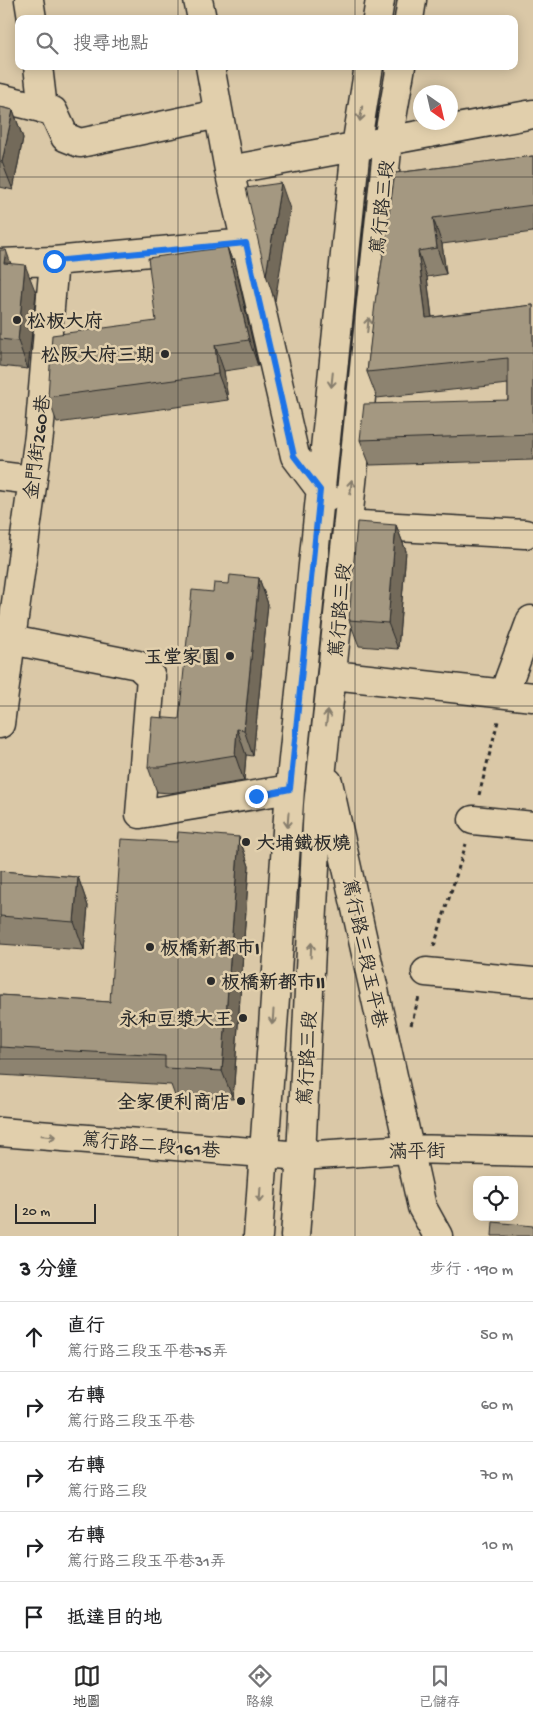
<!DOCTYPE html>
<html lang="zh-TW">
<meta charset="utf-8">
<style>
body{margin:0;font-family:"Gochi Hand","LXGW WenKai TC",sans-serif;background:#f2f2f2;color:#202124}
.controls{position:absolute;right:15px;bottom:15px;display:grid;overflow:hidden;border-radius:10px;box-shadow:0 2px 12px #0003}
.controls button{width:45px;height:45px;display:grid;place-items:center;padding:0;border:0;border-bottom:1px solid #e0e0e0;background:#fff;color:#202124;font:25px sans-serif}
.compass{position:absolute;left:413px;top:85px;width:45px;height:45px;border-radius:50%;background:#fff;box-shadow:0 2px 12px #0003;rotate:146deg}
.scale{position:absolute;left:15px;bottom:12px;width:81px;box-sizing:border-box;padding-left:5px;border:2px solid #2b2b2b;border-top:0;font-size:14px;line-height:18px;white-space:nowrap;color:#2b2b2b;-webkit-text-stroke:4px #e1cfac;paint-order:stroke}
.stop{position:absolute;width:15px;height:15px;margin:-11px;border:4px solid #1a73e8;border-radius:50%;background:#fff}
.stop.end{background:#1a73e8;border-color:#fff;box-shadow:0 1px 5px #0008}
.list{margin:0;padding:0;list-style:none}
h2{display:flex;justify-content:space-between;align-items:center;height:65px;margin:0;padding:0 20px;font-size:21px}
h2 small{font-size:16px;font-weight:400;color:#757577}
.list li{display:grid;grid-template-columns:32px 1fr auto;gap:15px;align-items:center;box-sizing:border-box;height:70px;padding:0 20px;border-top:1px solid #e0e0e0}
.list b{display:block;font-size:19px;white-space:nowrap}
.list p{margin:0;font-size:16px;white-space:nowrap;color:#757577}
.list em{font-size:16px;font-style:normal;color:#757577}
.icon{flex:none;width:28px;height:28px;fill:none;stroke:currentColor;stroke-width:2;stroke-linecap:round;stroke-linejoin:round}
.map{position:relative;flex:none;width:533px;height:1236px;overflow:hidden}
.search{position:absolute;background:#fff;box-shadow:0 2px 12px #0003;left:15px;right:15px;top:15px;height:55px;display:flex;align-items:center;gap:12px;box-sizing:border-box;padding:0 18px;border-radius:10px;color:#757577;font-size:19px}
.sheet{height:415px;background:#fff}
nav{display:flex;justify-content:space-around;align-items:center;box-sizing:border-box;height:70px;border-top:1px solid #e0e0e0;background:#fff;font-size:14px;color:#757577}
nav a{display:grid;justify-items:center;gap:2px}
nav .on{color:#2b2b2b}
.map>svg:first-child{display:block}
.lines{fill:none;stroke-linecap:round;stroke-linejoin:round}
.minor-casing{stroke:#2b2b2b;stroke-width:31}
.path{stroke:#2b2b2b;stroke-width:3;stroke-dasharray:4 4;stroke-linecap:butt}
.minor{stroke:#e1cfac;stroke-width:28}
.wall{fill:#8d836f;stroke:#2b2b2b}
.shaded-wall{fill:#736a5a;stroke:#2b2b2b}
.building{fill:#a49881;stroke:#2b2b2b}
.oneway{stroke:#867d6c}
.route{stroke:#1a73e8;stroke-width:6}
.grid{fill:none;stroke:#2b2b2b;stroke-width:1;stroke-opacity:0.55}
.poi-dot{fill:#2b2b2b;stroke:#e1cfac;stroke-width:2}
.labels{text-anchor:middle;stroke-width:5;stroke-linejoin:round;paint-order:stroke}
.street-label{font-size:19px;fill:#2b2b2b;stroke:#e1cfac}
.poi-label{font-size:19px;font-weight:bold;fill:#2b2b2b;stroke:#e1cfac;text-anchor:start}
</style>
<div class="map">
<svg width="533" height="1236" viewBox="0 0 533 1236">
<rect width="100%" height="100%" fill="#dac8a7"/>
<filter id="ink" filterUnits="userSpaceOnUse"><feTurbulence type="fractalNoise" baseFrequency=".02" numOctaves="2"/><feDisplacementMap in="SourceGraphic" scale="10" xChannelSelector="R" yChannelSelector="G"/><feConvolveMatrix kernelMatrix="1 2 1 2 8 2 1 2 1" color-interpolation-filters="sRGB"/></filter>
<g filter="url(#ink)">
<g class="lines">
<!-- minor casing -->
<g class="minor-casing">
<path id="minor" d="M29 0 32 19
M198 0 202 19
M377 19 380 0
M409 19 412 0
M38 66 43 109
M210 66 229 170 295 456 326 497
M0 98 53 111 65 137 80 143 218 114
M229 170 533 114
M0 263 54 261 246 243
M0 476 32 480
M361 525 525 534
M0 631 12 632 39 435 54 261
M11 640 138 665 151 677 140 814 290 789
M333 675 533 697
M504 693 531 620
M0 724 12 632
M328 782 422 1207 438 1236
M473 820 533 826
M426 972 533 982
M0 1132 301 1156 408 1149 533 1152
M258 1236 290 789 356 147 369 66
M295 1236 301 1156 318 805 388 141 401 66"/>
</g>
<!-- path -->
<path class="path" d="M479 795 498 721
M434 946 466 844
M411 1025 419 997"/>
<!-- minor -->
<use href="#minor" class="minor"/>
</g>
<!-- wall -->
<path class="wall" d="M0 107 13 110 23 138 13 190 0 187Z
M533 156V232L442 244 446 274 427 277 432 317 533 305V460L370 465 360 440 508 400V384L377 398 367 372 377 295 395 173Z
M227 247 237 273 258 366 224 371 228 400 57 423 48 397 156 321Z
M0 250 36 293 28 369 0 366Z
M396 525 406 551 398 649 359 646 349 620Z
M259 578 268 604 253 756 246 755 244 781 170 793 157 792 148 767 179 719 213 592 229 584Z
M239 837 249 866 233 1099 175 1096 171 1085 0 1075V995L110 1002 177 842Z
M0 871 78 877 88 906 84 950 0 944Z"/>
<!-- shaded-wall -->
<path class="shaded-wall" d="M13 110 23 138 13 190 2 162Z
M281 183 290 209 275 301 266 275Z
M433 218 442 244 446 274 437 248Z
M227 247 237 273 258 366 249 340Z
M6 250 16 278 4 263Z
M418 251 427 277 435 344 426 318Z
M25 265 36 293 28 369 18 341Z
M215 345 224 371 228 400 218 374Z
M396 525 406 551 398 649 388 623Z
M259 578 268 604 253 756 244 730Z
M237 729 246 755 244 781 235 755Z
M239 837 249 866 233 1099 222 1071Z
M78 877 88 906 84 950 74 922Z"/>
<!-- building -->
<path class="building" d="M0 107 13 110 2 162 0 161Z
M533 156V205L433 218 437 248 418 251 426 318 533 305V434L360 440 364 404 508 400V358L367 372 376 295H377L395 173Z
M281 183 266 275 246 188Z
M227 247 249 340 215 345 218 374 48 397 52 335 156 321 148 258Z
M0 250H6L4 263 25 265 18 341 0 339Z
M357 522 396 525 388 623 349 620Z
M230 575 259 578 244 730 237 729 235 755 161 767H148L152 717 179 719 192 590 213 592 214 583 229 584Z
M178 832 239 837 222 1071 165 1068V1056L0 1047V995L110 1002 121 839 177 842Z
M0 871 78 877 74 922 0 916Z
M493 1222 533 1226V1236H492Z"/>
<!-- one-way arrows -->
<defs><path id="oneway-shaft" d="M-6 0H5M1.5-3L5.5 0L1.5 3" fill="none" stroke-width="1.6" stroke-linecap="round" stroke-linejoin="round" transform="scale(1.25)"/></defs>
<g class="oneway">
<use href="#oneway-shaft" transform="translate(361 114) rotate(99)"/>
<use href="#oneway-shaft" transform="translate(368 325) rotate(-84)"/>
<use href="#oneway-shaft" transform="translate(332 380) rotate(96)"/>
<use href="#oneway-shaft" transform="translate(351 487) rotate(-84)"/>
<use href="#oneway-shaft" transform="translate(327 718) rotate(-83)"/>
<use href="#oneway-shaft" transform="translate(288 820) rotate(94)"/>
<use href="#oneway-shaft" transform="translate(311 950) rotate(-87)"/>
<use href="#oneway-shaft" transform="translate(273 1017) rotate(94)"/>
<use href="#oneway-shaft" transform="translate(49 1136) rotate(5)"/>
<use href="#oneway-shaft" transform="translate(260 1195) rotate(93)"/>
</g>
</g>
<g class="lines" filter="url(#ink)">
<!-- route -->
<path class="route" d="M54 261 246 243 294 456 320 490 290 789 256 796"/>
</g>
<!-- grid -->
<path class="grid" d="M178 0V19M355 0V19M178 66V1236M355 66V1236M0 177H533M0 353H533M0 530H533M0 706H533M0 883H533M0 1059H533"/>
<!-- markers -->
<g class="poi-dot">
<circle cx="17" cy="320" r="5"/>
<circle cx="165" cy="354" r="5"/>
<circle cx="230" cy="656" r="5"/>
<circle cx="246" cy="842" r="5"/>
<circle cx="150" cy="947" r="5"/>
<circle cx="211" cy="981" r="5"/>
<circle cx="243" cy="1018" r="5"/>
<circle cx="241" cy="1101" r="5"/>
</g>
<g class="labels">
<!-- street labels -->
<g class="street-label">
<text transform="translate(381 207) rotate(-84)" y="7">篤行路三段</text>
<text transform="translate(36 447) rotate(-83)" y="7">金門街260巷</text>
<text transform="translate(339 610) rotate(-85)" y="7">篤行路三段</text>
<text transform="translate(366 953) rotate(78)" y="7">篤行路三段玉平巷</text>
<text transform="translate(306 1058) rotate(-87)" y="7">篤行路三段</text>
<text transform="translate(151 1144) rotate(5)" y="7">篤行路二段161巷</text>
<text transform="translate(417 1150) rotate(-1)" y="7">滿平街</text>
</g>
<!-- poi labels -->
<g class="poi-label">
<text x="27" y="327">松板大府</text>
<text x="155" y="361" text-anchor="end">松阪大府三期</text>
<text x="220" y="663" text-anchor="end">玉堂家園</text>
<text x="256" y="849">大埔鐵板燒</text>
<text x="160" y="954">板橋新都市I</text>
<text x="221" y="988">板橋新都市II</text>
<text x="233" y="1025" text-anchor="end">永和豆漿大王</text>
<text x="231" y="1108" text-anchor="end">全家便利商店</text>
</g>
</g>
</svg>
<div class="controls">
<button><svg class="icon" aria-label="locate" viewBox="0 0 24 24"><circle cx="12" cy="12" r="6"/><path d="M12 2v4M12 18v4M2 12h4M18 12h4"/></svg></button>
</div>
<svg class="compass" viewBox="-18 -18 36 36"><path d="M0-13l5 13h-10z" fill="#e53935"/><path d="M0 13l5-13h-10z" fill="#757577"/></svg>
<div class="scale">20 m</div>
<div class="stop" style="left:54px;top:261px"></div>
<div class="stop end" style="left:256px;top:796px"></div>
<div class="search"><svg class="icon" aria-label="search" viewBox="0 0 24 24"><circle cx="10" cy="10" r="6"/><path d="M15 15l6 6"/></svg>搜尋地點</div>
</div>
<section class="sheet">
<h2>3 分鐘<small>步行 · 190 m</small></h2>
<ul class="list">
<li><svg class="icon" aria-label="ahead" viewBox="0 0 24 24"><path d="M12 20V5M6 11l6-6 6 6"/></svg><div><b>直行</b><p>篤行路三段玉平巷75弄</p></div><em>50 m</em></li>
<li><svg class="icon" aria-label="right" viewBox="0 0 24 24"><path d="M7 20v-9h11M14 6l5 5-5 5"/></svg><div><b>右轉</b><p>篤行路三段玉平巷</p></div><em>60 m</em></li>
<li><svg class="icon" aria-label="right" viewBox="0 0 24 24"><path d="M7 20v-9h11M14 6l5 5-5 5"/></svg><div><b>右轉</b><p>篤行路三段</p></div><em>70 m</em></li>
<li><svg class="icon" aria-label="right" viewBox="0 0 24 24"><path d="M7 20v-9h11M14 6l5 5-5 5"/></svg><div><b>右轉</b><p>篤行路三段玉平巷31弄</p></div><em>10 m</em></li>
<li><svg class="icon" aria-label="arrive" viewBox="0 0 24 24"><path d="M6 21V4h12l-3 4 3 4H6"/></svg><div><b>抵達目的地</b></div></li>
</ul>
</section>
<nav>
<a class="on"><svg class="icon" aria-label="map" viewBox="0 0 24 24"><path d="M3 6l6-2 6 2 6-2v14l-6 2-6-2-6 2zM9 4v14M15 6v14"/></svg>地圖</a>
<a><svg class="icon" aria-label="directions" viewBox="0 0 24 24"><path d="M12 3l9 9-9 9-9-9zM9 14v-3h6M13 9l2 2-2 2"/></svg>路線</a>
<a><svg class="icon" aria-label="saved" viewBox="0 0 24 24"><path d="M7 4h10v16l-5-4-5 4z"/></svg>已儲存</a>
</nav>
